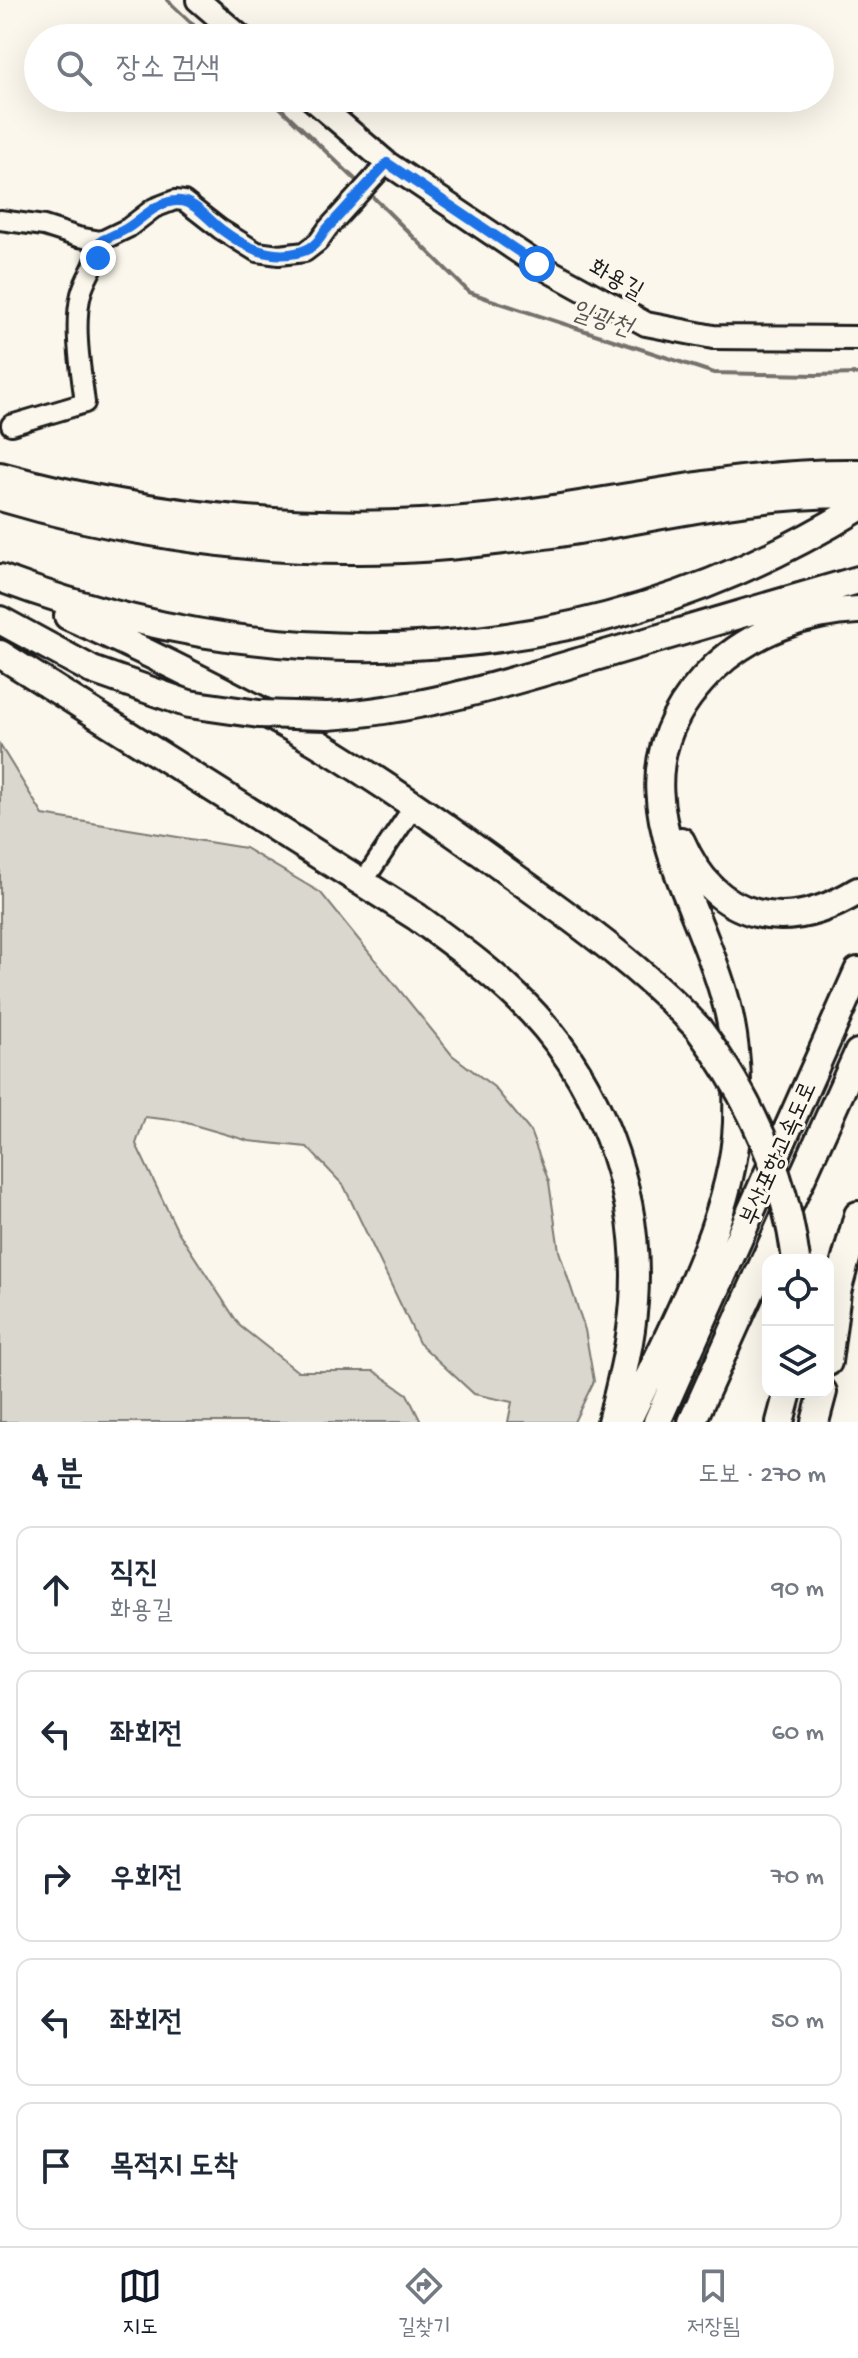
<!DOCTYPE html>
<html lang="ko">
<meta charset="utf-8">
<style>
body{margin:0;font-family:"Gochi Hand","Poor Story",sans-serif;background:#f2f2f3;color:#1f2937}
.controls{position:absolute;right:24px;bottom:24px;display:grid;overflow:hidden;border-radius:16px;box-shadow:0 8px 32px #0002}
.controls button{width:72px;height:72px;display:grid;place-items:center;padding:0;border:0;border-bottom:2px solid #e0e1e3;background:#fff;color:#1f2937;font:40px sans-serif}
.stop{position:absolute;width:24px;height:24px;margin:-18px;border:6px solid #1a73e8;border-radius:50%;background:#fff}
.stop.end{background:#1a73e8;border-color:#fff;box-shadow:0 2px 8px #0008}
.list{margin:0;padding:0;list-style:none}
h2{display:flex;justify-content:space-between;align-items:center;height:104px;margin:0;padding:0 32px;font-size:34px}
h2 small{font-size:26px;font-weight:400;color:#747a83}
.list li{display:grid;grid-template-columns:52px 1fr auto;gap:24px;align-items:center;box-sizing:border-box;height:128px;margin:0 16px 16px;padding:0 16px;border:2px solid #e0e1e3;border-radius:16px}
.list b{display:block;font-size:30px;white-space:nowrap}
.list p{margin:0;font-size:26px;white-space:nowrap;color:#747a83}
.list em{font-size:26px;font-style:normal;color:#747a83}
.icon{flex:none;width:44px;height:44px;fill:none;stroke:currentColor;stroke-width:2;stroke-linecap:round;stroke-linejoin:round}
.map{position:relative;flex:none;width:858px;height:1422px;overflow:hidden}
.search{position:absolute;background:#fff;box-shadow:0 8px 32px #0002;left:24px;right:24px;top:24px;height:88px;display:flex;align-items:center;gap:20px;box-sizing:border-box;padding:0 28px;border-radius:44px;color:#747a83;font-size:30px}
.sheet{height:824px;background:#fff}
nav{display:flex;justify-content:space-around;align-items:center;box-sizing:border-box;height:112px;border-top:2px solid #e0e1e3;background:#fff;font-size:22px;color:#747a83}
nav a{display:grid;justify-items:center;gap:4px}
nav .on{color:#111827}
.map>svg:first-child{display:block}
.green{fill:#dad7ce;stroke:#7b7a75;stroke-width:2}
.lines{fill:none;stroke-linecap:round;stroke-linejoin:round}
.stream{stroke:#74726e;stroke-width:4}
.minor-casing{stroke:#1c1c1c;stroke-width:24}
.major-casing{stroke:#1c1c1c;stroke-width:28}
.highway-casing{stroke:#1c1c1c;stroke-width:32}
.minor{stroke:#fbf7ec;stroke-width:18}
.major{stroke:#fbf7ec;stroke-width:22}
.highway{stroke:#fbf7ec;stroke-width:26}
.highway-bridge-casing{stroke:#1c1c1c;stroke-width:32;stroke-linecap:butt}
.highway-bridge{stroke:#fbf7ec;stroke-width:26}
.route{stroke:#1a73e8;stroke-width:10}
.labels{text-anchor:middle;stroke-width:6;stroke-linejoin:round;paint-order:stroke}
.street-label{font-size:24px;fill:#1c1c1c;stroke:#fbf7ec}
.water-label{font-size:26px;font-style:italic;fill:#575653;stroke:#fbf7ec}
</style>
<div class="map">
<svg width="858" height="1422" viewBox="0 0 858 1422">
<rect width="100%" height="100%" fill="#fbf7ec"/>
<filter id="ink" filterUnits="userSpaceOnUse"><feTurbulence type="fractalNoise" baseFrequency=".0125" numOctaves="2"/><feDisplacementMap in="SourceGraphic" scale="16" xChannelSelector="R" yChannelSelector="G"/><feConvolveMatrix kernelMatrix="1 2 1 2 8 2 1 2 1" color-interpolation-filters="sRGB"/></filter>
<g filter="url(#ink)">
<!-- green -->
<path class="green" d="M0 745 43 815 245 848 321 893 452 1055 494 1087 530 1131 549 1182 559 1251 585 1330 594 1381 574 1422H508L512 1402 474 1394 419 1343 344 1186 307 1147 249 1141 180 1121 145 1117 136 1144 177 1230 240 1326 297 1371H374L407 1394 421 1422H0Z"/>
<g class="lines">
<!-- stream -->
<path class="stream" d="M167 0 207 38
M270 98 361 185
M367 191 469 292 491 300 714 373 816 375 858 374"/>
<!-- minor casing -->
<g class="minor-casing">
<path id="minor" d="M0 220 44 226 78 237 101 241
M11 425 85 403C81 370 73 327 81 294 86 275 98 264 101 241L128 228 154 208 175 200 184 201 220 229 257 252 279 255 305 252 318 242 328 228 387 163
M363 882 414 806"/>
</g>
<!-- major casing -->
<g class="major-casing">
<path id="major" d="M198 0 242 38
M311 98 387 163 537 264 646 324 713 337 858 338"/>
</g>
<!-- highway casing -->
<g class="highway-casing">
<path id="highway" d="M0 476C157 519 324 535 486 518 611 505 732 471 858 473
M0 497C107 529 235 550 347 550 416 551 484 543 552 534 654 519 754 492 858 494
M0 578C288 686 594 671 858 508
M68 616C152 654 236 695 316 742 385 784 451 830 516 878 580 924 644 970 698 1028
M0 620 92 670
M0 654 417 917C452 943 486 967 517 997 598 1074 642 1191 634 1302 631 1343 621 1382 611 1422
M327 716C418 711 507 683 595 657 682 632 770 605 858 580
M681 841C716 922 786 935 858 891
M828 1362 837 1292 858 1215
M627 1422C668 1335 733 1219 737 1123 738 1082 737 1042 726 1002 695 883 599 778 715 667 752 632 807 612 858 610
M657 1422 858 971
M692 1422 858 1053
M780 1422 788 1392
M815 1422 823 1392"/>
</g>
<!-- minor -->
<use href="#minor" class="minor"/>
<!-- major -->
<use href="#major" class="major"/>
<!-- highway -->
<use href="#highway" class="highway"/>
<!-- highway-bridge casing -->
<g class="highway-bridge-casing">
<path id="highway-bridge" d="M92 670 189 704 259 714 327 716
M698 1028C749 1096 785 1175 796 1260"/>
</g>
<!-- highway-bridge -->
<use href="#highway-bridge" class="highway-bridge"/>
</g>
</g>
<g class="lines" filter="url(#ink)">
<!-- route -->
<path class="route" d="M98 258 101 241C110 236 120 233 129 227 144 217 157 202 176 201 194 199 209 221 222 230 242 245 264 257 290 254 306 252 316 247 324 232L387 163 537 264"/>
</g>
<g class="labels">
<!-- street labels -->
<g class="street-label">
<text transform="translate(617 278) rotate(29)" y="8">화용길</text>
<text transform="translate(777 1153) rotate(-66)" y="8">부산포항고속도로</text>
</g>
<!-- water labels -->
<g class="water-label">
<text transform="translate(602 317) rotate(18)" y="9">일광천</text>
</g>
</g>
</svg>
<div class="controls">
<button><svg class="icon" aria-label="locate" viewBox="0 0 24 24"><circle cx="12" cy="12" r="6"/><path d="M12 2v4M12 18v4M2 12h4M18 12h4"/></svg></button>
<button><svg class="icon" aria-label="layers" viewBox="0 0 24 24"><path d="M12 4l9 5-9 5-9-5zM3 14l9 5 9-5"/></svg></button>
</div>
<div class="stop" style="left:537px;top:264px"></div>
<div class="stop end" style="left:98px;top:258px"></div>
<div class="search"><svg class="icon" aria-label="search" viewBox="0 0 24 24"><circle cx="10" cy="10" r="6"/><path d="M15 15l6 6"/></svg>장소 검색</div>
</div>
<section class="sheet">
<h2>4 분<small>도보 · 270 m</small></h2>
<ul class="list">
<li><svg class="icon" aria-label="ahead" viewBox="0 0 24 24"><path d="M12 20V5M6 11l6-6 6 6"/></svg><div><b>직진</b><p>화용길</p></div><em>90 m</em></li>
<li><svg class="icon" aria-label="left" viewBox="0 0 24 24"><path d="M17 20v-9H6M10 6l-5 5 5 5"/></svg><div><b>좌회전</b></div><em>60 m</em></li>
<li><svg class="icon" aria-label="right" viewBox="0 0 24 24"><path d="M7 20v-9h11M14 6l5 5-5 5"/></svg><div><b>우회전</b></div><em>70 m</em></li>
<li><svg class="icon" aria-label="left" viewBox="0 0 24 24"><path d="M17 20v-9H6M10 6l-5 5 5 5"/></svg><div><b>좌회전</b></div><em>50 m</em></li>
<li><svg class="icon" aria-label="arrive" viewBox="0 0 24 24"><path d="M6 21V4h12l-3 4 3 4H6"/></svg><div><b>목적지 도착</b></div></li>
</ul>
</section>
<nav>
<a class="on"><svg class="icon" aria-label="map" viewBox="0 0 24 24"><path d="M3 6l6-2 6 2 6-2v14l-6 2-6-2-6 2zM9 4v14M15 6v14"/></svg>지도</a>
<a><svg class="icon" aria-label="directions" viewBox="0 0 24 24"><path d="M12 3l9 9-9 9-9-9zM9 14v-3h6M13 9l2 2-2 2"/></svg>길찾기</a>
<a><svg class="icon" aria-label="saved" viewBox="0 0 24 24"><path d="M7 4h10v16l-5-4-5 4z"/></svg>저장됨</a>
</nav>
